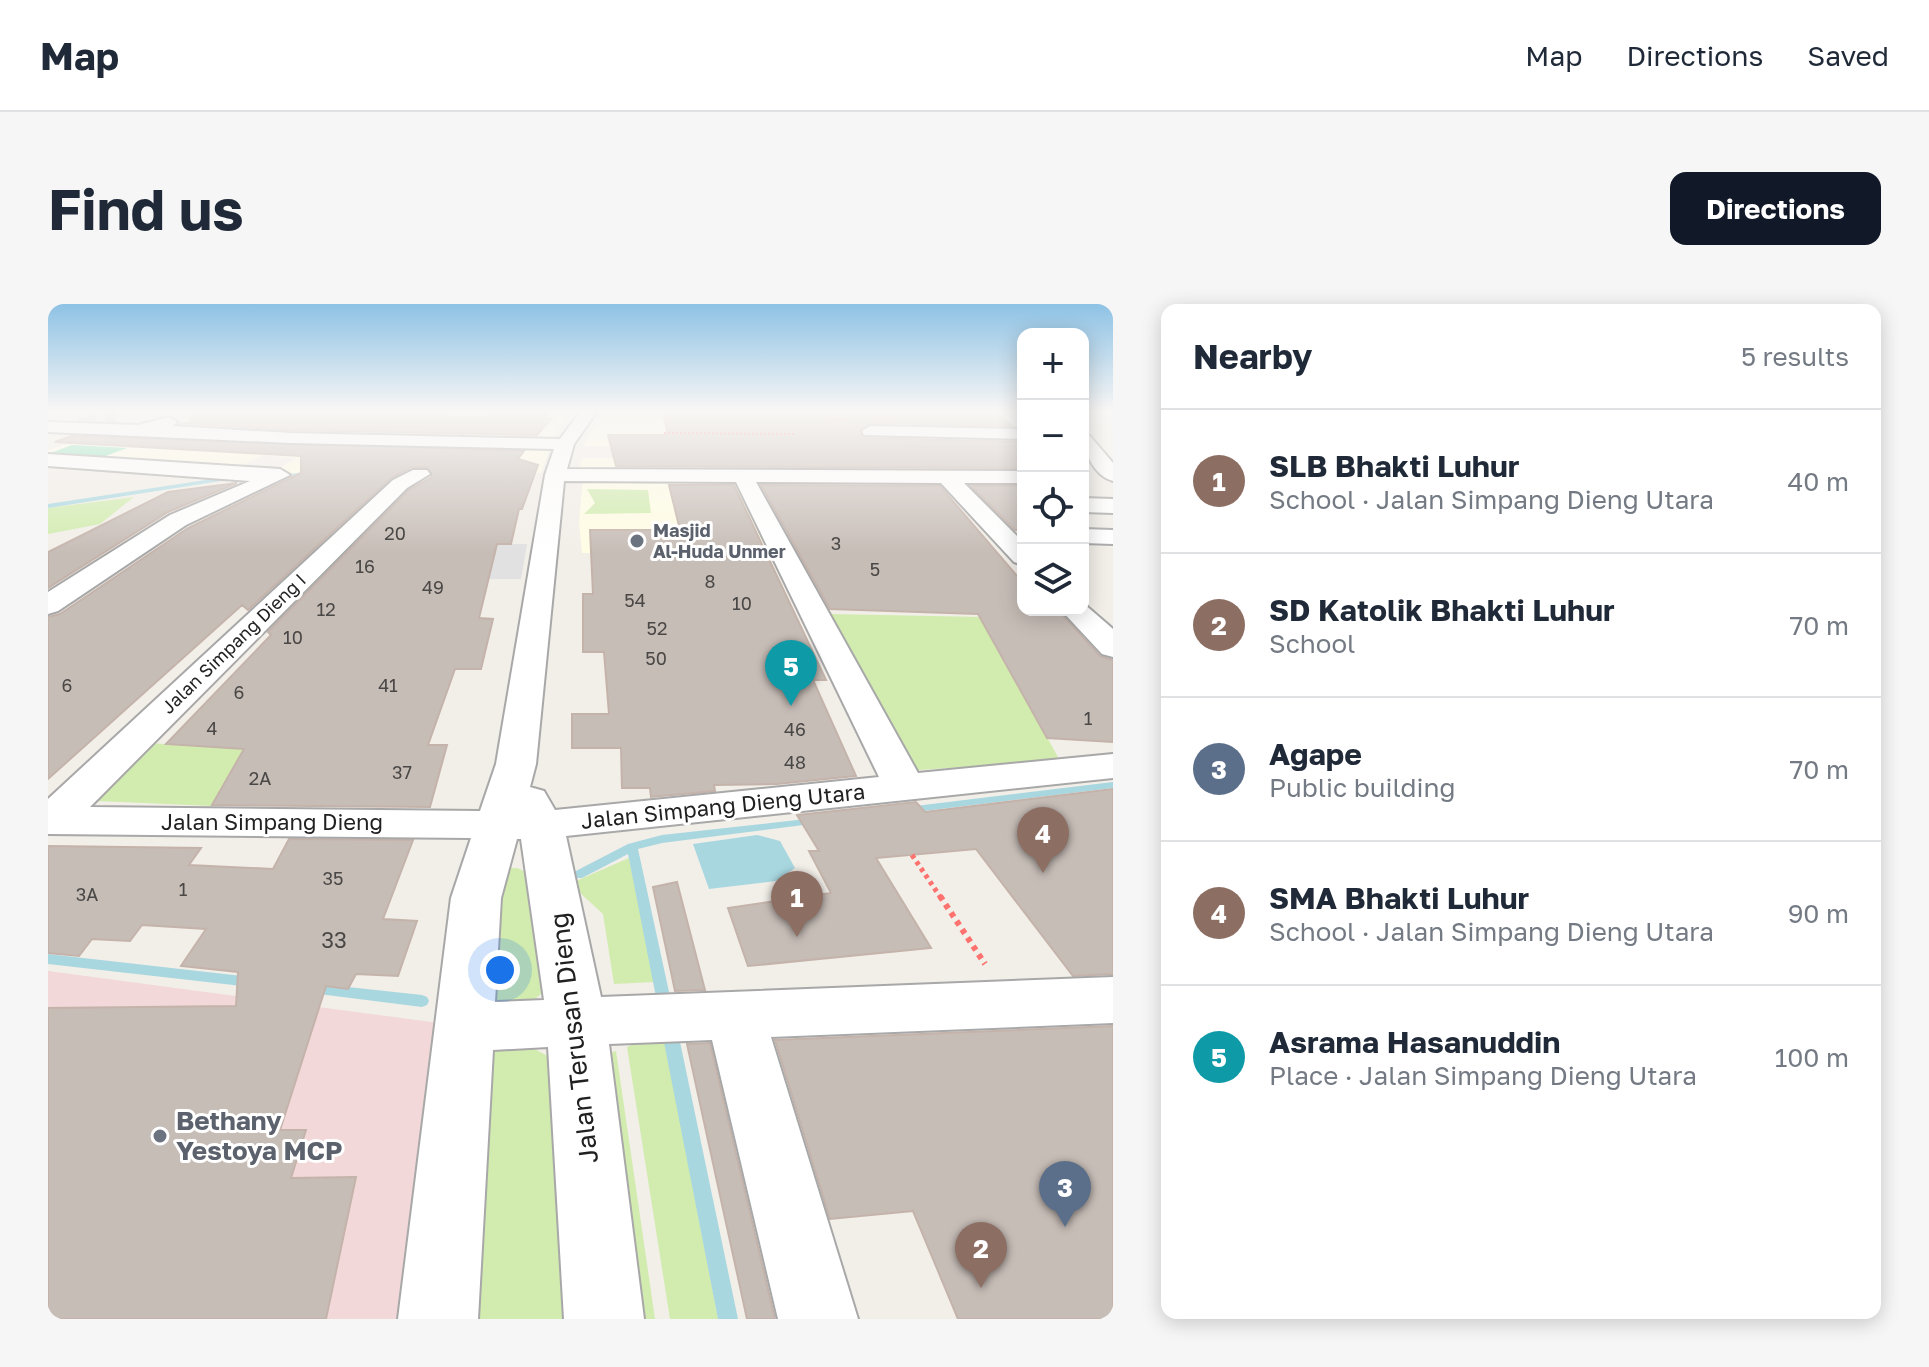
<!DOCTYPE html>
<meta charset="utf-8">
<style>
body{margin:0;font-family:"Golos Text",sans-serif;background:#f6f6f7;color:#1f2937}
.controls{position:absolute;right:24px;top:24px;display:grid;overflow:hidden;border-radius:16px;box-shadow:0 4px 20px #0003}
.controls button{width:72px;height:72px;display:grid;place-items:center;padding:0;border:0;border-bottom:2px solid #e0e1e3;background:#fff;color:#1f2937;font:40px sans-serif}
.you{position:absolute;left:452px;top:666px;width:28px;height:28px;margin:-20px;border:6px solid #fff;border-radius:50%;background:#1a73e8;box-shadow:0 0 0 12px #1a73e833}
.badge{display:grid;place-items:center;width:52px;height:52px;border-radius:50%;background:#111827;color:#fff;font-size:26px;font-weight:700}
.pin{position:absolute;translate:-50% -66px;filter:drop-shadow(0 2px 4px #0008)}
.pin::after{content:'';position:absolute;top:42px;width:28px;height:24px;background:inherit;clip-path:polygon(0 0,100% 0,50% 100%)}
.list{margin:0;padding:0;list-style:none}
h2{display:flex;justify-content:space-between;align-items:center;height:104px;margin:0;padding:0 32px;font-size:34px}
h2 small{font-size:26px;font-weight:400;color:#747a83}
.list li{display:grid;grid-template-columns:52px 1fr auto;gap:24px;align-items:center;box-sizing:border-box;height:144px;padding:0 32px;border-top:2px solid #e0e1e3}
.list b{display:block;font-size:30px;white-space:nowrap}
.list p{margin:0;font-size:26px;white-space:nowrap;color:#747a83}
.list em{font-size:26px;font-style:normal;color:#747a83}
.icon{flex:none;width:44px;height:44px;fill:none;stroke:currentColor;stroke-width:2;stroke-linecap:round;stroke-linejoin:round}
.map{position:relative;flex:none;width:1065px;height:1015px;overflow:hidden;border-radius:16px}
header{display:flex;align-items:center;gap:48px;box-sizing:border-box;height:112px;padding:0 40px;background:#fff;border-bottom:2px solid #e0e1e3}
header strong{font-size:38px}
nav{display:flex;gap:44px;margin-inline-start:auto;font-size:28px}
.intro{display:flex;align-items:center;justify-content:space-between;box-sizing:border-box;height:192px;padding:0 48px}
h1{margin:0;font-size:56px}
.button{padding:20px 36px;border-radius:16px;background:#111827;color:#fff;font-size:28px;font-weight:700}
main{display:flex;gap:48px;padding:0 48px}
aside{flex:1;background:#fff;border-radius:16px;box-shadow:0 4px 20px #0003}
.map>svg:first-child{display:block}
.commercial{fill:#f2d8d8}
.education{fill:#fffde4}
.grass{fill:#d1ecae}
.pitch{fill:#85e2b7}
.parking{fill:#e1e1e1}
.water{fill:#a8d7e0}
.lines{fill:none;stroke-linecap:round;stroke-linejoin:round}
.stream{fill:#a8d7e0;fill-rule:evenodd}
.building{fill:#c7bdb7;stroke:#c4b3aa;stroke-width:2}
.minor-tunnel{stroke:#c8c5c0;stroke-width:17;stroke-dasharray:17 9;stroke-linecap:butt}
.minor-casing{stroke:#a8a8a8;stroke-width:4}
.path-far2{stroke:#fd726e;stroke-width:2;stroke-dasharray:2 2;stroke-linecap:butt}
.path-far1{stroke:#fd726e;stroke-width:5;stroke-dasharray:4 4;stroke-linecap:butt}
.path{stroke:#fd726e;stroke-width:6;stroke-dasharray:5 5;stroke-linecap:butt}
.minor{fill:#fff;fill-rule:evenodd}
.worship-dot{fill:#6b7280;stroke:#fff;stroke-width:3}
.labels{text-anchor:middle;stroke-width:6;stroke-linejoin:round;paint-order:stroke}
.far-worship-label{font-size:18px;font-weight:bold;fill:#5b616d;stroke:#fff;text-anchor:start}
.number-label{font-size:18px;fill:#4a4846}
.far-street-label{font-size:18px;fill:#212121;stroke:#fff}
.street-label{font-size:22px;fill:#212121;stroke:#fff}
.near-number-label{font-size:22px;fill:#4a4846}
.near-street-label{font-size:26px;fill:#212121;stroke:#fff}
.near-worship-label{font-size:26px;font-weight:bold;fill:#5b616d;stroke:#fff;text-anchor:start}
</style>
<header>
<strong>Map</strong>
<nav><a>Map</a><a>Directions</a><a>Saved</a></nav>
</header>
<div class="intro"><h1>Find us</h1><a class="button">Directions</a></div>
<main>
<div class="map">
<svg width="1065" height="1015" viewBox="0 0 1065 1015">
<rect width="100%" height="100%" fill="#f2eee8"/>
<!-- commercial -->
<path class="commercial" d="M0 667 391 719 357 1015H0Z"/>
<!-- education -->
<path class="education" d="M555 107 806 111 840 144 647 148 655 167 531 166 534 154H603L600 143 535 142Z
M382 108 520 112 504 136 339 134Z
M109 127 502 144 493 169 451 172H405L336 157 241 171 228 166 249 154 215 151 179 169 0 154V146L17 140 79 139Z
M535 174 688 176 723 250 534 249 531 219Z"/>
<!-- grass -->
<path class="grass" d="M539 185 600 186 603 209 536 210 547 199Z
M86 193 52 220 0 230V204Z
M781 310 934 313 1012 457 870 466 864 461Z
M101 439 196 445 164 502 50 497 54 485Z
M581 554 606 678 566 680 555 610 530 587 528 577Z
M459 564H469L483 570 501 681C485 702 462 710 439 694L440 603Z
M615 728 670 1015H622L579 743Z
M477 740 505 755 523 1015H418L440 750 458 742Z
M568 747 607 1015H584L556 751Z"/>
<!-- pitch -->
<path class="pitch" d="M24 141 79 144 55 153 0 150Z"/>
<!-- parking -->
<path class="parking" d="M449 240H479L473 275H440Z"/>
<!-- water -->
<path class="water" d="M709 531 732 537 747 564 728 577 661 585 645 540Z"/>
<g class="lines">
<!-- stream -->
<path class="stream" d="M442 107H446L411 137H407V135Z
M264 167 266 169 245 172 242 170Z
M190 171 192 174 0 204V200Z
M1065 478V484L859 509 854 506 859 503Z
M767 514 773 517 771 519 614 539 590 545 621 688 619 692 614 694 609 692 607 688 580 550 534 574H526L524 571 526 568 580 540 614 531Z
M0 650 203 673 208 674 210 678 208 682 203 683 0 660Z
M263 679 374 691 379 693 381 697 379 701 374 703 263 689 258 688 256 684 258 680Z
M623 727 628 729 631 733 690 1015H670L615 733 618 729Z"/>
</g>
<!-- building -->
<path class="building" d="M143 107H289L440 114 447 107H502L495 114H504L489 131 243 126 131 119H143Z
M635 107H945L964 122 822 119 811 128 816 134 975 138V164L568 162 560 131H620L615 109Z
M23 132 476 147 470 155 490 161 474 205H471L463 240H449L431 314 445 315 433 365H407L380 441H399L382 503 164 501 196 445 118 440 223 331 220 328 361 186 384 173 379 163H364L343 174 200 306 194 301 0 475V313L12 310 140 224 253 169V152L7 138Z
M189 179 120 208 0 284V248L120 188Z
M621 181H686L778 376H765L808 472 729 480 666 481 667 487 603 493 602 484H574L573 444H524V410H561L556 348H535V290H545L542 226H632Z
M713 181 892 182 975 279V306H1010L1052 352 1065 356V438L999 434 930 310 782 305Z
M923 182H975V226H967Z
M1065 485V670L1025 672 928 545 828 554 883 644 700 662 680 604 783 589 761 547H771L749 511 868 498 877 508Z
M241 535 365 536 335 615 369 617 350 672 308 670 300 685 278 682 232 826H258L243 874 308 873 278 1015H0V704L188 702 190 668 133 662 158 625 94 621 82 637 44 635 31 652 0 649V542L153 544 141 561 225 565Z
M629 578 657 686 627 687 605 583Z
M1065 722V1015H910L865 907 782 915 727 736Z
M662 739 727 1015H699L639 740Z"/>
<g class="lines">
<!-- minor-tunnel -->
<path class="minor-tunnel" d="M32 123 67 113"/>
<!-- minor casing -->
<g class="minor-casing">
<path id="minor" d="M533 107H549L526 140 519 165 975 167V179H916L975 238V261L966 258 893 179 708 178 870 469 1065 450V474L518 532 553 693 1065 673V719L723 733 810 1015H730L664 736 561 740 596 1015H516L500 743 445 746 430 1015H350L403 594 423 534 0 530V495L345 176 365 166H379L382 170 359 184 42 503 432 507 448 460 497 171 506 145 243 139 0 128V118L90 121 121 113 129 118 125 122 243 129 512 135ZM516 177 688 178 831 473 507 506 496 487 482 483 488 460ZM469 535H473L496 696 447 698 453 594Z
M822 122 975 125V135L816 131 814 127Z
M1035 130 1041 131 1065 159V177C1046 172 1035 147 1035 130Z
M0 150 232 165 242 171 138 221 10 307 0 310V288L122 211 202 177 0 162Z
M1035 194 1065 195V209L1035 208Z
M1035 225 1065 226V240L1035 239Z
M1035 299 1065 325V353L1054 350 1013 306H1035Z"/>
</g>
<!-- path-far2 -->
<path class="path-far2" d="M780 114 800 117
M616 129 748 130"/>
<!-- path-far1 -->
<path class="path-far1" d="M864 551 893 594"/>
<!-- path -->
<path class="path" d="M892 592 937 660"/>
<!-- minor -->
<use href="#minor" class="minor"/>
</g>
<!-- sky -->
<linearGradient id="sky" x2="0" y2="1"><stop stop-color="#8ec2e5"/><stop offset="0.43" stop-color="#f9f7f5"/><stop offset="1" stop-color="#f9f7f5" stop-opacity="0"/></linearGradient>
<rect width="1065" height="249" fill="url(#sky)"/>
<!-- markers -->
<g class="worship-dot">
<circle cx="589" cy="237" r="8"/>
<circle cx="112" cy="832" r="8"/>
</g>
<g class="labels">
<!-- far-worship labels -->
<g class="far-worship-label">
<text x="605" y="233">Masjid<tspan x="605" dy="21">Al-Huda Unmer</tspan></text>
</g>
<!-- number labels -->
<g class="number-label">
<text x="347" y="236">20</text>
<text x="788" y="246">3</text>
<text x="317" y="269">16</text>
<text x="827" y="272">5</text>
<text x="662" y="284">8</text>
<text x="385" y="290">49</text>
<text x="587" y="303">54</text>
<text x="694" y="306">10</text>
<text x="278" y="312">12</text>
<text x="609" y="331">52</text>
<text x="245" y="340">10</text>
<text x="608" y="361">50</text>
<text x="19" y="388">6</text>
<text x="340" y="388">41</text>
<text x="191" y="395">6</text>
<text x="1040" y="421">1</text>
<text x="164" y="431">4</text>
<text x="747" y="432">46</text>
<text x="747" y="465">48</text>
<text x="354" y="475">37</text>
<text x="212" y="481">2A</text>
<text x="285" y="581">35</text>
<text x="135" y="592">1</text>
<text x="39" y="597">3A</text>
</g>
<!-- far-street labels -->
<g class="far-street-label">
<text transform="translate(186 340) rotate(-44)" y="6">Jalan Simpang Dieng I</text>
</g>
<!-- street labels -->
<g class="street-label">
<text transform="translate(675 502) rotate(-6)" y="8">Jalan Simpang Dieng Utara</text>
<text x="224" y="526">Jalan Simpang Dieng</text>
</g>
<!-- near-number labels -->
<g class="near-number-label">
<text x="286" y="644">33</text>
</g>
<!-- near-street labels -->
<g class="near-street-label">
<text transform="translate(526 734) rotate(-97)" y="9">Jalan Terusan Dieng</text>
</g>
<!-- near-worship labels -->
<g class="near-worship-label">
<text x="128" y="826">Bethany<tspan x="128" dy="30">Yestoya MCP</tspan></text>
</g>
</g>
</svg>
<div class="controls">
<button>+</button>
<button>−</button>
<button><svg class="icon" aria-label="locate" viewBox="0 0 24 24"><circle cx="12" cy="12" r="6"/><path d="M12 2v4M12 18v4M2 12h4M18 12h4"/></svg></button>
<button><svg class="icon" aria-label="layers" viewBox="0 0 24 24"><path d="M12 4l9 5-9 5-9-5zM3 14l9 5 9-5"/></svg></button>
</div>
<div class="you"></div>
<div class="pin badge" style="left:749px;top:633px;background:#8d6e63">1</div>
<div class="pin badge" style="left:933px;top:984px;background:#8d6e63">2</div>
<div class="pin badge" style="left:1017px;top:923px;background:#5c6f8a">3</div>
<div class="pin badge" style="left:995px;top:569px;background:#8d6e63">4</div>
<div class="pin badge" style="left:743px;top:402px;background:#0f9aa8">5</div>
</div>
<aside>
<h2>Nearby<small>5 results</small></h2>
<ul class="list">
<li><span class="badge" style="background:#8d6e63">1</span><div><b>SLB Bhakti Luhur</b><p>School · Jalan Simpang Dieng Utara</p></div><em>40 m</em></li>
<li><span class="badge" style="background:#8d6e63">2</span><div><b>SD Katolik Bhakti Luhur</b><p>School</p></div><em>70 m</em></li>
<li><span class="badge" style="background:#5c6f8a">3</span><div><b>Agape</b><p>Public building</p></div><em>70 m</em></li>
<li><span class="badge" style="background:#8d6e63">4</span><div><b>SMA Bhakti Luhur</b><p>School · Jalan Simpang Dieng Utara</p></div><em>90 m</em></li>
<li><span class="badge" style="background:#0f9aa8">5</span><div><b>Asrama Hasanuddin</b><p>Place · Jalan Simpang Dieng Utara</p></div><em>100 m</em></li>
</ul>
</aside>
</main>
